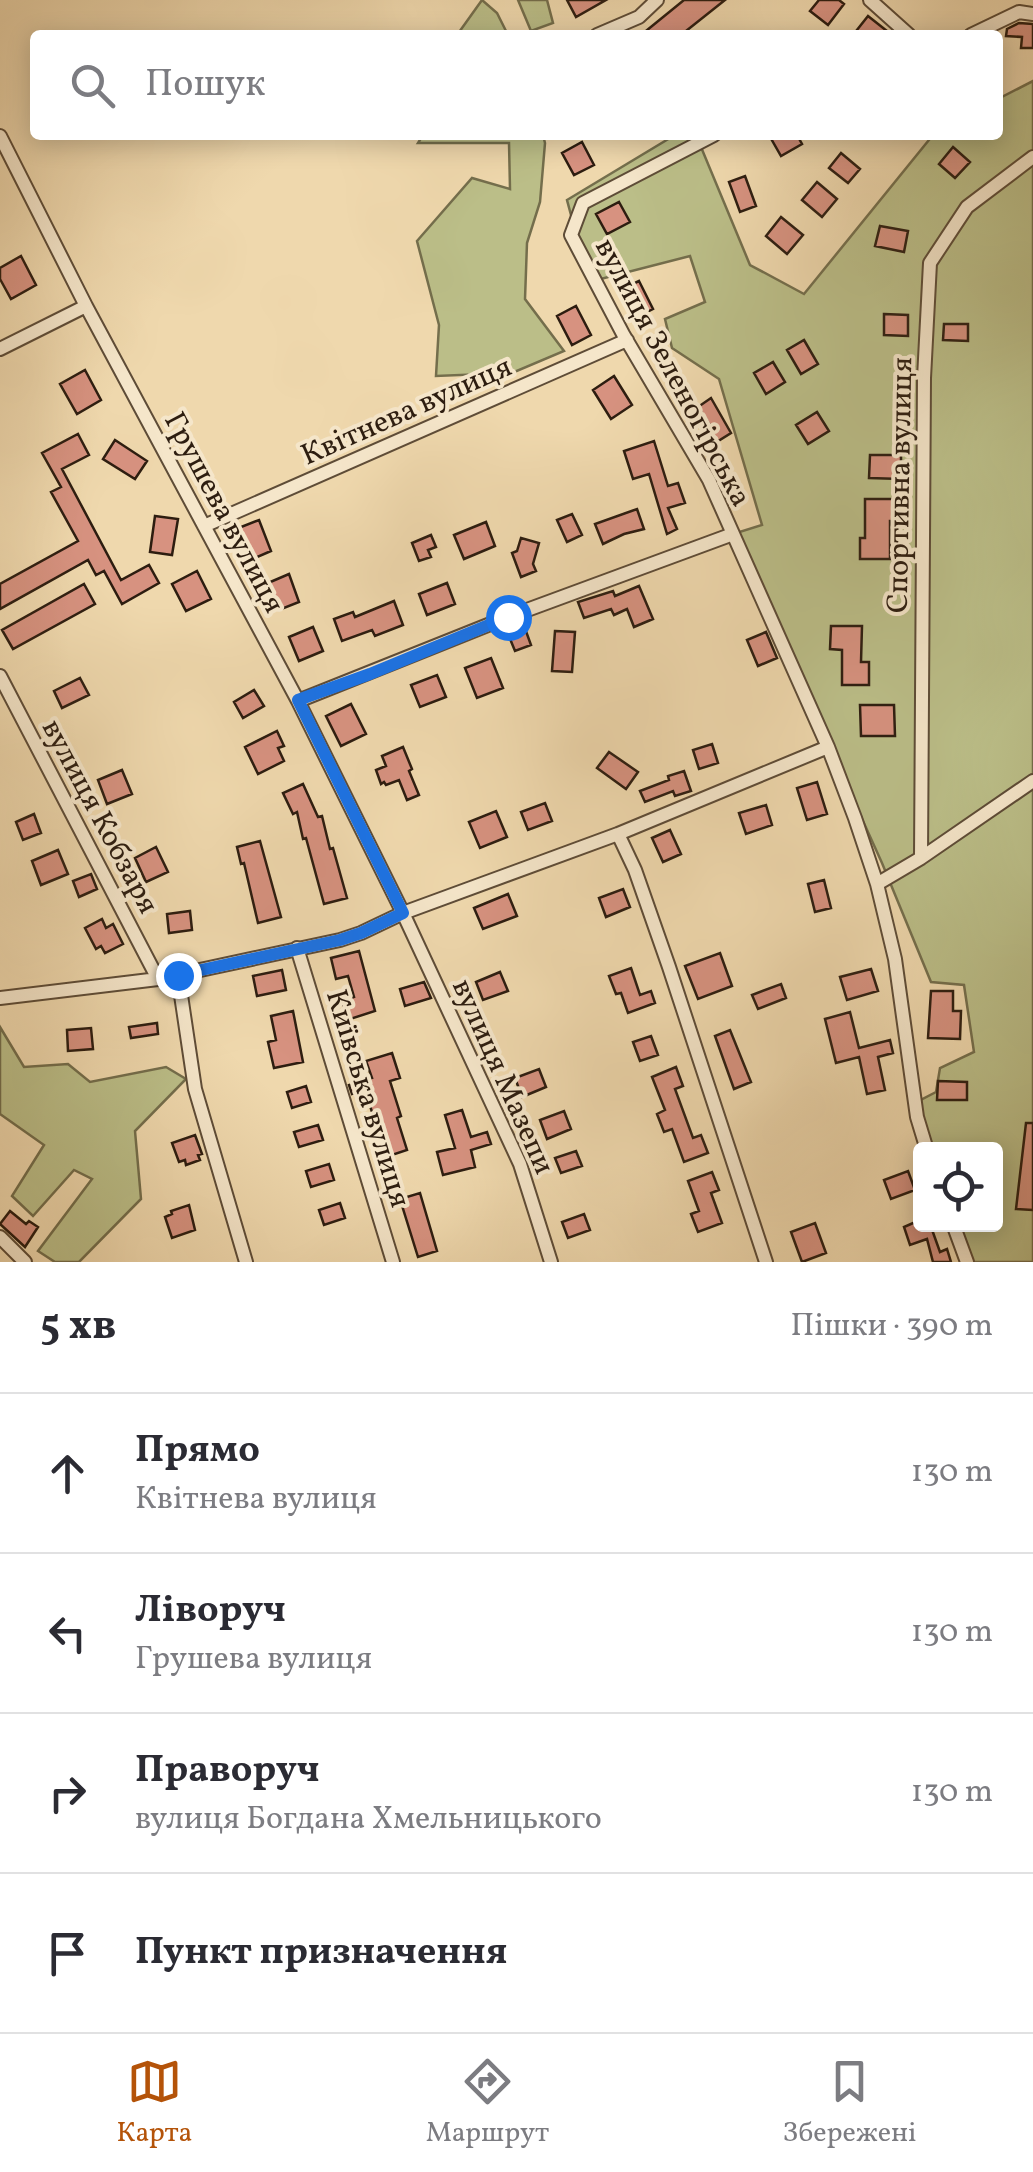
<!DOCTYPE html>
<html lang="uk">
<meta charset="utf-8">
<style>
body{margin:0;font-family:Vollkorn,serif;background:#f2f2f3;color:#2b2b33}
.controls{position:absolute;right:30px;bottom:30px;display:grid;overflow:hidden;border-radius:10px;box-shadow:0 5px 25px #0003}
.controls button{width:90px;height:90px;display:grid;place-items:center;padding:0;border:0;border-bottom:2px solid #e1e1e2;background:#fff;color:#2b2b33;font:50px sans-serif}
.stop{position:absolute;width:30px;height:30px;margin:-22px;border:8px solid #1a73e8;border-radius:50%;background:#fff}
.stop.end{background:#1a73e8;border-color:#fff;box-shadow:0 2px 10px #0008}
.list{margin:0;padding:0;list-style:none}
h2{display:flex;justify-content:space-between;align-items:center;height:130px;margin:0;padding:0 40px;font-size:42px}
h2 small{font-size:32px;font-weight:400;color:#7c7c81}
.list li{display:grid;grid-template-columns:65px 1fr auto;gap:30px;align-items:center;box-sizing:border-box;height:160px;padding:0 40px;border-top:2px solid #e1e1e2}
.list b{display:block;font-size:38px;white-space:nowrap}
.list p{margin:0;font-size:32px;white-space:nowrap;color:#7c7c81}
.list em{font-size:32px;font-style:normal;color:#7c7c81}
.icon{flex:none;width:55px;height:55px;fill:none;stroke:currentColor;stroke-width:2;stroke-linecap:round;stroke-linejoin:round}
.map{position:relative;flex:none;width:1033px;height:1262px;overflow:hidden}
.search{position:absolute;background:#fff;box-shadow:0 5px 25px #0003;left:30px;right:30px;top:30px;height:110px;display:flex;align-items:center;gap:25px;box-sizing:border-box;padding:0 35px;border-radius:10px;color:#7c7c81;font-size:38px}
.sheet{height:770px;background:#fff}
nav{display:flex;justify-content:space-around;align-items:center;box-sizing:border-box;height:140px;border-top:2px solid #e1e1e2;background:#fff;font-size:28px;color:#7c7c81}
nav a{display:grid;justify-items:center;gap:5px}
nav .on{color:#b45309}
.map>svg:first-child{display:block}
.green{fill:#bbbe88;stroke:#746e4c;stroke-width:2.5}
.building{fill:#d79280;stroke:#2d1d10;stroke-width:2.5}
.lines{fill:none;stroke-linecap:round;stroke-linejoin:round}
.street-casing{stroke:#5e4c37;stroke-width:16}
.street{stroke:#f5e6ca;stroke-width:12}
.route{stroke:#1a73e8;stroke-width:12}
.labels{text-anchor:middle;stroke-width:8;stroke-linejoin:round;paint-order:stroke}
.street-label{font-size:30px;fill:#2d1d10;stroke:#f5e6ca}
</style>
<div class="map">
<svg width="1033" height="1262" viewBox="0 0 1033 1262">
<rect width="100%" height="100%" fill="#efd8ad"/>
<filter id="stains"><feTurbulence type="fractalNoise" baseFrequency=".002" numOctaves="4"/><feColorMatrix values="0 0 0 0 .2 0 0 0 0 .09 0 0 0 0 .02 0 0 0 .5 -.17"/></filter>
<radialGradient id="worn" r=".72"><stop offset=".6" stop-color="#630" stop-opacity="0"/><stop offset="1" stop-color="#630" stop-opacity=".3"/></radialGradient>
<!-- green -->
<path class="green" d="M482 0 497 13 508 35H457Z
M518 0H547L553 23 531 31Z
M1033 81V1262H967L953 1225 996 1224V1150L927 1149 915 1103 936 1092 940 1068 974 1052 964 985 931 982 882 863 733 534 762 525 719 379 672 348 665 319 705 302 690 256 589 282 567 200 675 135H696L750 265 804 294 933 135H998V99Z
M423 135H543L545 143 540 202 527 243 525 299 564 351 512 373 436 376 439 325 417 241 472 178 510 189 509 143H418Z
M0 1027 24 1067 68 1064 90 1082 166 1067 186 1079 135 1131 141 1199 79 1262H55L38 1251 92 1179 74 1170 33 1216 12 1196 44 1145 0 1114Z"/>
<!-- building -->
<path class="building" d="M567 0H606L576 17Z
M684 0H725L681 35H641Z
M819 0H839L844 4 828 25 810 11Z
M868 16 892 35H853Z
M1019 23 1033 24V48H1021L1022 37 1006 36 1007 29Z
M769 135H797L802 144 781 156Z
M582 142 594 165 574 175 562 153Z
M953 147 970 162 955 178 939 164Z
M841 153 860 169 848 183 829 168Z
M745 176 756 206 740 212 729 182Z
M817 182 837 199 822 217 802 200Z
M619 202 630 222 607 234 596 214Z
M781 217 803 235 787 254 766 236Z
M880 226 908 231 904 252 875 246Z
M21 256 36 285 11 299 0 279V268Z
M639 281 653 309 633 319 620 290Z
M576 306 591 335 572 345 557 316Z
M884 314 908 315V336L884 335Z
M944 324H968V341L943 340Z
M804 340 818 364 801 374 787 350Z
M773 362 785 382 766 394 754 373Z
M85 370 101 400 77 414 60 384Z
M614 376 632 405 611 419 593 390Z
M711 398 731 433 715 443 709 434 714 431 698 407Z
M817 412 829 431 808 444 796 425Z
M78 434 89 455 62 469 121 580 149 565 159 583 122 604 104 571 96 575 88 560 0 609V584L78 541 51 492 61 487 42 453Z
M115 440 147 461 135 479 103 459Z
M654 441 668 486 678 483 685 503 668 508 677 529 667 534 649 474 633 479 624 451Z
M870 455H901V479L869 478Z
M865 499H900L899 521H890V559H860V538H865Z
M637 509 644 529 624 534 603 544 595 524Z
M572 514 582 535 567 542 557 520Z
M155 516 178 519 172 555 150 552Z
M259 520 271 551 248 561 236 529Z
M486 522 495 546 464 559 454 535Z
M431 535 436 547 428 550 431 557 419 561 412 543Z
M521 538 539 543 533 564 536 571 521 577 512 553 517 551Z
M197 571 211 599 186 611 172 584Z
M289 574 299 602 279 610 268 583Z
M447 583 455 604 427 615 419 594Z
M84 584 95 604 13 649 2 630Z
M639 586 653 619 634 627 627 609 614 615 611 609 584 618 578 602 613 591 615 596Z
M394 601 403 625 375 636 372 630 342 641 334 619 353 612 355 617Z
M523 623 531 645 515 651 506 629Z
M831 626H862L861 662H869V685H842V650L830 649Z
M313 627 323 651 299 661 289 637Z
M555 631 575 632 572 672 552 671Z
M766 632 777 658 758 666 747 640Z
M491 658 503 688 477 698 465 668Z
M437 675 446 697 420 707 411 685Z
M80 678 89 695 62 708 54 691Z
M254 690 264 706 243 718 234 702Z
M351 704 366 734 341 746 326 716Z
M860 705H894L895 736H861Z
M277 731 284 746 278 748 284 761 258 774 245 747Z
M712 744 718 763 699 769 693 750Z
M403 747 412 769 409 771 419 795 407 800 399 780 386 785 384 782 381 784 376 770 386 766 382 756Z
M609 752 638 772 626 789 597 768Z
M122 770 132 794 107 804 98 780Z
M684 771 691 791 675 796 673 791 645 802 640 791 669 780 668 776Z
M817 782 827 814 807 820 797 788Z
M303 784 318 817 322 816 330 849 333 848 347 898 324 904 306 838 303 839 297 812 293 814 283 793Z
M545 803 552 821 528 830 521 812Z
M766 805 772 825 746 834 739 813Z
M496 811 507 837 480 848 469 822Z
M34 814 41 833 23 840 16 822Z
M670 830 681 854 663 862 652 838Z
M260 841 281 917 258 923 244 863 241 864 237 847Z
M156 847 168 872 146 882 135 858Z
M58 850 68 874 41 885 32 861Z
M91 874 97 889 79 897 73 881Z
M824 880 831 908 815 912 808 884Z
M623 889 630 907 606 917 599 898Z
M508 894 517 916 483 929 474 908Z
M190 911 192 930 169 933 167 914Z
M102 919 106 928 113 924 123 944 105 953 101 946 96 949 85 928Z
M359 951 375 1011 347 1020 342 1001 354 997 348 976 336 979 331 958Z
M720 953 732 986 698 999 685 966Z
M631 968 640 995 651 991 655 1003 628 1013 621 993 616 994 609 976Z
M871 969 878 991 847 1000 840 977Z
M282 970 286 990 257 996 253 976Z
M500 972 508 991 483 1000 476 982Z
M424 982 431 998 405 1006 400 989Z
M781 984 786 998 758 1009 752 995Z
M931 991H953V1011H961L960 1039 928 1038Z
M293 1011 303 1062 274 1068 268 1042 276 1040 271 1016Z
M850 1012 859 1048 890 1040 893 1053 878 1057 885 1090 867 1094 859 1057 836 1063 825 1019Z
M157 1023 158 1034 131 1038 129 1027Z
M91 1028 93 1049 68 1051 67 1030Z
M730 1030 751 1082 734 1089 715 1036Z
M651 1036 658 1055 640 1061 633 1042Z
M392 1053 400 1078 390 1081 401 1116 397 1118 407 1150 383 1158 376 1135 379 1134 365 1090 352 1094 349 1085 372 1078 366 1061Z
M676 1067 683 1086 675 1089 693 1138 701 1135 708 1153 684 1162 672 1129 664 1132 657 1114 665 1110 652 1077Z
M539 1069 546 1087 522 1097 515 1078Z
M938 1081 967 1082V1100H937Z
M306 1086 311 1102 292 1108 287 1092Z
M462 1110 471 1137 487 1132 491 1144 471 1150 475 1167 443 1175 437 1152 455 1148 445 1115Z
M564 1111 571 1129 547 1139 540 1120Z
M1026 1123H1033V1210L1016 1209Z
M318 1125 323 1140 299 1147 294 1132Z
M195 1135 202 1154 198 1155 200 1160 186 1165 185 1160 179 1162 172 1143Z
M576 1151 582 1166 561 1173 555 1158Z
M329 1164 334 1180 311 1187 306 1171Z
M908 1171 915 1190 891 1199 884 1180Z
M712 1172 719 1190 711 1193 722 1223 698 1232 691 1214 699 1211 688 1181Z
M420 1193 437 1251 418 1257 400 1199Z
M340 1203 345 1218 324 1225 319 1210Z
M189 1205 195 1230 172 1238 165 1217 172 1214 171 1211Z
M10 1211 26 1224 29 1221 38 1227 25 1247 0 1224Z
M584 1214 590 1230 568 1238 562 1222Z
M920 1220V1224H930L940 1252 947 1249 951 1262H933L927 1239 910 1245 904 1227Z
M815 1223 826 1253 802 1262 791 1232Z"/>
<g class="lines">
<!-- street casing -->
<g class="street-casing">
<path id="street" d="M870 0 909 35
M597 35 639 17 657 0
M971 35 1019 12 1033 14
M714 135 583 203 571 235 623 334 709 480 828 747 855 818 877 884 895 959 917 1117 927 1150
M0 136 86 306 298 701 403 913 520 1164 551 1262
M0 349 86 306
M204 526 627 340
M0 676 158 979
M298 701 508 617 733 534
M618 834 635 870 669 967 766 1262
M921 858 924 378 930 263 967 207 1033 157
M877 884 921 858 1033 781
M297 948 393 1262
M178 975 195 1089 246 1262
M0 998 158 979 340 940 361 933 403 913 618 834 828 747
M953 1224 967 1262
M0 1237 25 1262"/>
</g>
<!-- street -->
<use href="#street" class="street"/>
</g>
<g class="lines">
<!-- route -->
<path class="route" d="M178 975 340 940 361 933 403 913 298 700 370 674 508 617"/>
</g>
<g class="labels">
<!-- street labels -->
<g class="street-label">
<text transform="translate(674 372) rotate(62)" y="10">вулиця Зеленогірська</text>
<text transform="translate(406 410) rotate(-24)" y="10">Квітнева вулиця</text>
<text transform="translate(899 485) rotate(-89)" y="10">Спортивна вулиця</text>
<text transform="translate(225 512) rotate(62)" y="10">Грушева вулиця</text>
<text transform="translate(101 816) rotate(62)" y="10">вулиця Кобзаря</text>
<text transform="translate(504 1076) rotate(66)" y="10">вулиця Мазепи</text>
<text transform="translate(369 1098) rotate(73)" y="10">Київська вулиця</text>
</g>
</g>
<rect width="100%" height="100%" filter="url(#stains)"/>
<rect width="100%" height="100%" fill="url(#worn)"/>
</svg>
<div class="controls">
<button><svg class="icon" aria-label="locate" viewBox="0 0 24 24"><circle cx="12" cy="12" r="6"/><path d="M12 2v4M12 18v4M2 12h4M18 12h4"/></svg></button>
</div>
<div class="stop" style="left:508px;top:617px"></div>
<div class="stop end" style="left:178px;top:975px"></div>
<div class="search"><svg class="icon" aria-label="search" viewBox="0 0 24 24"><circle cx="10" cy="10" r="6"/><path d="M15 15l6 6"/></svg>Пошук</div>
</div>
<section class="sheet">
<h2>5 хв<small>Пішки · 390 m</small></h2>
<ul class="list">
<li><svg class="icon" aria-label="ahead" viewBox="0 0 24 24"><path d="M12 20V5M6 11l6-6 6 6"/></svg><div><b>Прямо</b><p>Квітнева вулиця</p></div><em>130 m</em></li>
<li><svg class="icon" aria-label="left" viewBox="0 0 24 24"><path d="M17 20v-9H6M10 6l-5 5 5 5"/></svg><div><b>Ліворуч</b><p>Грушева вулиця</p></div><em>130 m</em></li>
<li><svg class="icon" aria-label="right" viewBox="0 0 24 24"><path d="M7 20v-9h11M14 6l5 5-5 5"/></svg><div><b>Праворуч</b><p>вулиця Богдана Хмельницького</p></div><em>130 m</em></li>
<li><svg class="icon" aria-label="arrive" viewBox="0 0 24 24"><path d="M6 21V4h12l-3 4 3 4H6"/></svg><div><b>Пункт призначення</b></div></li>
</ul>
</section>
<nav>
<a class="on"><svg class="icon" aria-label="map" viewBox="0 0 24 24"><path d="M3 6l6-2 6 2 6-2v14l-6 2-6-2-6 2zM9 4v14M15 6v14"/></svg>Карта</a>
<a><svg class="icon" aria-label="directions" viewBox="0 0 24 24"><path d="M12 3l9 9-9 9-9-9zM9 14v-3h6M13 9l2 2-2 2"/></svg>Маршрут</a>
<a><svg class="icon" aria-label="saved" viewBox="0 0 24 24"><path d="M7 4h10v16l-5-4-5 4z"/></svg>Збережені</a>
</nav>
